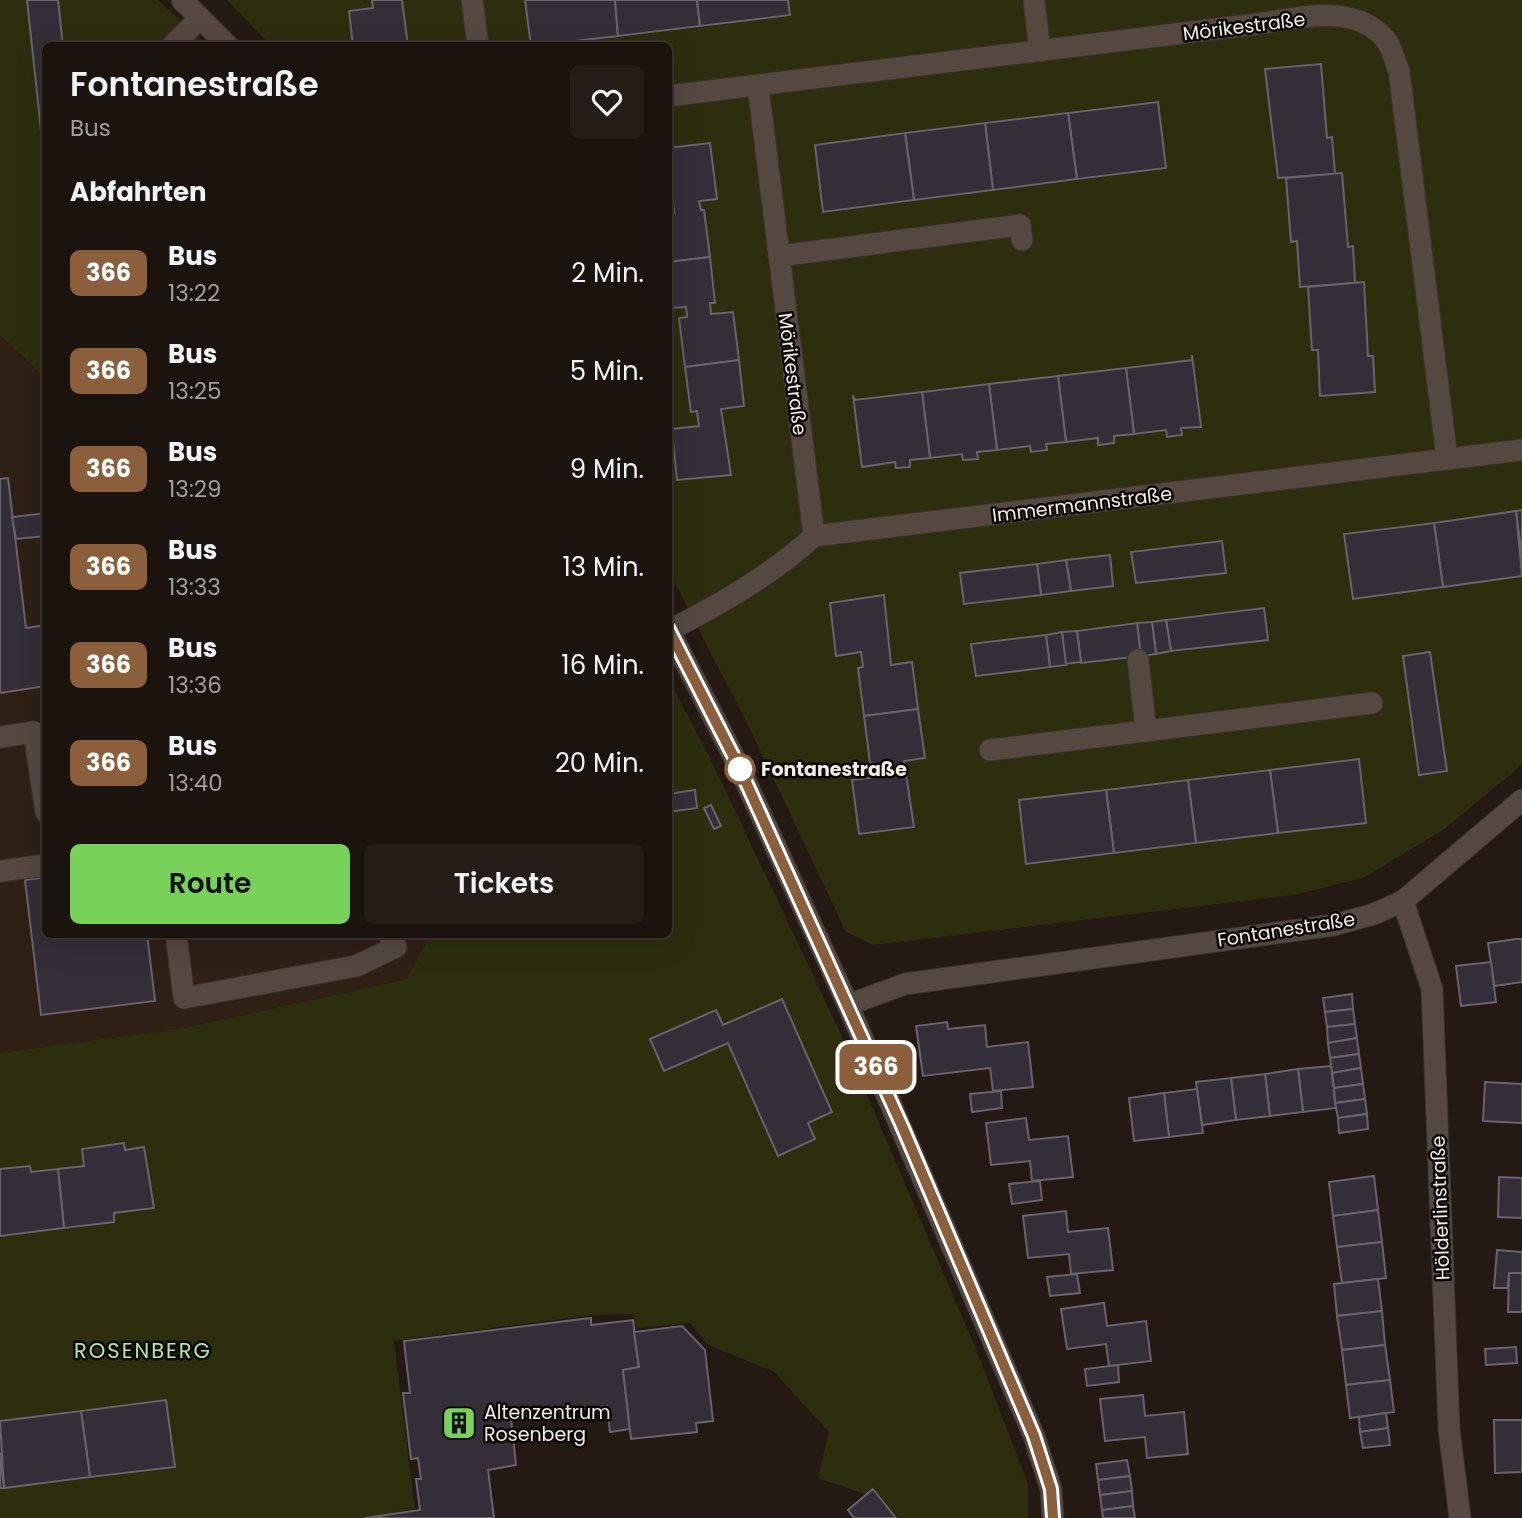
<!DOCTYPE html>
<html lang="de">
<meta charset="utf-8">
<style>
:root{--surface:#1b140e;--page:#241d17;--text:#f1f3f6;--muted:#a09e9e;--line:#39332e;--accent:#78d158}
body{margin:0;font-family:Poppins,sans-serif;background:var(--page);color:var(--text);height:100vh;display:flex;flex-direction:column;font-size:26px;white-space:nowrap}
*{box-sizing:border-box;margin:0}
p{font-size:23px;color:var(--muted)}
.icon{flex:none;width:38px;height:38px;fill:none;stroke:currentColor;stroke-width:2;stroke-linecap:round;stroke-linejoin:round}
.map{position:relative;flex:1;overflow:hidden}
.details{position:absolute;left:42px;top:42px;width:630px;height:896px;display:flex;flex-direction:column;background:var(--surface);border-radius:10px;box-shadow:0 7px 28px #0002,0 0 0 2px var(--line)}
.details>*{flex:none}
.badge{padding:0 14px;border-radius:10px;font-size:24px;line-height:46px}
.map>.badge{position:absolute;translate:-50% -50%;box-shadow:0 0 0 4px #fff}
h2{padding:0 28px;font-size:26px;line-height:63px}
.round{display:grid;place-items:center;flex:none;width:74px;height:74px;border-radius:10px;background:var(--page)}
.headline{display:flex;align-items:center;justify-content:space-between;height:119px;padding:0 28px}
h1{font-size:33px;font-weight:600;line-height:52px}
.primary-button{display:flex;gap:14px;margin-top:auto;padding:14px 28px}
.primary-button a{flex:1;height:80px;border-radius:10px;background:var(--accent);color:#111;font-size:28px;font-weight:600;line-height:80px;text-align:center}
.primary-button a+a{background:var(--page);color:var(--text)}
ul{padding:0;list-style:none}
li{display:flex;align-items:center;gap:21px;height:98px;padding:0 28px}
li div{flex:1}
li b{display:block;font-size:26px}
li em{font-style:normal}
li .badge{min-width:77px;font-weight:700;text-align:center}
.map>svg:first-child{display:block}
.built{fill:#2f2016}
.green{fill:#2c2e0e}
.building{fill:#342e39;stroke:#68636e;stroke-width:2}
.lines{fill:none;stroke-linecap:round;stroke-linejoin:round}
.minor-casing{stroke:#3b3330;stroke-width:23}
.minor{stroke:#544841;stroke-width:21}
.line-casing{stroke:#fff;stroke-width:16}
.line{stroke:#8b5e3c;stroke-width:10}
.stop-dot{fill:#fff;stroke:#8b5e3c;stroke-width:3.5}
.labels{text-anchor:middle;stroke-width:5;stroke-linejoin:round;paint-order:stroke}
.street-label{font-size:19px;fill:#f3ece7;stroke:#0a0604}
.stop-label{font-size:19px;font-weight:bold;fill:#f3ece7;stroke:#0a0604;text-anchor:start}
.poi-label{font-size:19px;fill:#f3ece7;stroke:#0a0604;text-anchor:start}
.neighbourhood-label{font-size:21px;letter-spacing:2px;fill:#b5e6a6;stroke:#0a0604}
</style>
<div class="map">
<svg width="1522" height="1518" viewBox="0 0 1522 1518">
<rect width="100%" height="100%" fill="#241a13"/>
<!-- built -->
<polygon class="built" points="0,335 45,378 46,934 426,935 428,939 407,979 184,1028 0,1053"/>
<!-- green -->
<g class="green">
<polygon points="0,0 158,0 207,45 46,46 45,378 0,335"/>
<polygon points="227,0 1522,0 1522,765 1443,830 1365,877 1294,895 873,945 846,932 749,727 669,572 668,46 270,45"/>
<polygon points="669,680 711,760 840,1032 976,1349 1028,1484 1028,1518 898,1518 874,1488 865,1494 818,1478 829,1432 773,1371 708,1345 690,1323 636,1328 633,1314 590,1315 394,1341 415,1509 362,1518 0,1518 0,1053 184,1028 407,979 428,939 426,935 668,934"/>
</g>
<!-- building -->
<g class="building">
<polygon points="27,0 58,0 63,46 46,46 46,129 41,130"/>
<polygon points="372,0 402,0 408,46 353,46 349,11 373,8"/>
<polygon points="525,0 615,0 618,36 531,46"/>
<polygon points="615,0 697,0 700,26 618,36"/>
<polygon points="697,0 788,0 790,15 700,26"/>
<polygon points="1321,64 1327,138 1332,137 1335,174 1278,178 1265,69"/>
<polygon points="1158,102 1166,168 1077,179 1068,113"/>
<polygon points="1068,113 1077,179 993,190 985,123"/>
<polygon points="985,123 993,190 914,200 905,133"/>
<polygon points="905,133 914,200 823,212 815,145"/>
<polygon points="710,143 717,199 699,201 701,210 704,210 710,257 668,262 668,214 674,213 673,201 668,202 668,148"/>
<polygon points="1342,173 1348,247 1353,246 1355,283 1300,287 1297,241 1291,242 1286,178"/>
<polygon points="710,257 715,303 710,303 711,314 733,312 739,360 685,367 679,318 687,317 686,307 668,308 668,262"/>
<polygon points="1364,282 1368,356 1373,356 1375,392 1320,396 1318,350 1312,350 1308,287"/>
<polygon points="1192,355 1201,427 1181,428 1182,435 1167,437 1166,430 1134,434 1126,368 1192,360"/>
<polygon points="739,360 744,406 721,409 731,475 677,480 672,429 699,426 697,411 691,412 685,367"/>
<polygon points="1126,368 1134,434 1114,436 1114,443 1098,445 1098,438 1066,442 1058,376"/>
<polygon points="1058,376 1066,442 1046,444 1047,450 1031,452 1030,446 997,450 989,384"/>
<polygon points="989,384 997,450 977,452 978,459 963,460 962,454 930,458 922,392"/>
<polygon points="922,392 930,458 910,460 910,467 896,468 895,462 862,467 853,395 855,400"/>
<polygon points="8,478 26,628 46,625 46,686 0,693 0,479"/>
<polygon points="1522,510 1522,558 1516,511"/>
<polygon points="1516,511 1522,576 1443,587 1434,523"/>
<polygon points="46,513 46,536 16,539 12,517"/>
<polygon points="1434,523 1443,587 1353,599 1344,534"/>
<polygon points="1222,541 1226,573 1136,583 1131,552"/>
<polygon points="1110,555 1113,586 1071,591 1066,560"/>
<polygon points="1066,560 1071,591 1041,595 1037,564"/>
<polygon points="1037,564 1041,595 964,604 960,573"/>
<polygon points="884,595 891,665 912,662 918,709 864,716 858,668 863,667 861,652 836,656 830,603"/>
<polygon points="1264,608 1268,640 1171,651 1166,620"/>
<polygon points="1166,620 1171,651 1156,654 1152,622"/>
<polygon points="1152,622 1156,654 1141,656 1137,623"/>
<polygon points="1137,623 1141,656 1081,663 1077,631"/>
<polygon points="1077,631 1081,662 1065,664 1062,632"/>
<polygon points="1062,632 1066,665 1050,667 1046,635"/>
<polygon points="1046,635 1050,667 976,676 971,644"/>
<polygon points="1430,652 1447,771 1419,775 1403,656"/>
<polygon points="918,709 925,758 904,761 914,827 859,834 852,780 877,777 875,763 870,763 864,716"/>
<polygon points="1359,759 1366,823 1278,833 1270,770"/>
<polygon points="1270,770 1278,833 1196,843 1188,780"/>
<polygon points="1188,780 1196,843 1114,853 1106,790"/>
<polygon points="695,790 697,808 668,812 668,794"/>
<polygon points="1106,790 1114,853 1026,864 1019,800"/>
<polygon points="711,805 721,826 714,829 704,808"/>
<polygon points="46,877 46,934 147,934 155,1001 41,1015 25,880"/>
<polygon points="1516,939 1522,939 1522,982 1494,986 1488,943"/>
<polygon points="1491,962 1496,1002 1461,1006 1456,966"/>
<polygon points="1352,994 1353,1009 1325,1012 1323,998"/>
<polygon points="782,999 832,1112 808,1123 815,1139 778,1156 728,1043 664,1071 650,1039 716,1010 723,1025"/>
<polygon points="1353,1009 1355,1024 1327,1027 1325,1012"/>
<polygon points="947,1022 948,1029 985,1025 987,1047 1028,1042 1033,1087 993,1091 990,1068 923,1076 916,1026"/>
<polygon points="1355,1024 1357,1038 1328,1043 1327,1027"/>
<polygon points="1357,1038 1359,1054 1330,1058 1328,1043"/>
<polygon points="1359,1054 1361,1068 1332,1073 1330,1058"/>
<polygon points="1331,1066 1336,1108 1303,1112 1298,1069"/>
<polygon points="1361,1068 1363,1084 1334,1088 1332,1073"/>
<polygon points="1298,1069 1303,1112 1270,1116 1265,1074"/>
<polygon points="1265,1074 1270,1116 1236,1120 1231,1078"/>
<polygon points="1231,1078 1236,1120 1202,1125 1196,1082"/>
<polygon points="1485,1082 1522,1084 1522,1123 1483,1121"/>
<polygon points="1363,1084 1365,1099 1335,1103 1334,1088"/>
<polygon points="1197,1089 1203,1133 1169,1137 1164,1093"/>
<polygon points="1001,1091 1002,1108 972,1112 970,1094"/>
<polygon points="1164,1093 1169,1137 1134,1141 1129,1098"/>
<polygon points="1365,1099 1367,1114 1338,1118 1335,1103"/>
<polygon points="1367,1114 1368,1129 1339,1133 1338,1118"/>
<polygon points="1026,1118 1029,1140 1068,1136 1073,1177 1032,1181 1030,1161 991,1165 986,1123"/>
<polygon points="124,1143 125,1150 144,1147 154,1208 114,1213 114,1222 64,1228 58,1169 84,1166 82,1149"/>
<polygon points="30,1166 31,1172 58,1169 64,1228 0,1236 0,1169"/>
<polygon points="1374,1176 1378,1210 1333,1216 1329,1182"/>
<polygon points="1499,1177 1522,1178 1522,1218 1498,1217"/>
<polygon points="1040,1181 1042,1200 1012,1204 1009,1184"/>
<polygon points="1378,1210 1382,1242 1337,1247 1333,1216"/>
<polygon points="1066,1211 1068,1232 1108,1228 1113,1270 1071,1274 1069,1254 1028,1258 1023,1216"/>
<polygon points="1382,1242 1386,1278 1342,1283 1337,1247"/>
<polygon points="1497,1250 1522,1252 1522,1273 1509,1273 1508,1288 1494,1288"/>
<polygon points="1509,1273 1522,1273 1522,1312 1508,1312"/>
<polygon points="1077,1274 1080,1293 1050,1296 1047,1277"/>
<polygon points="1378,1279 1382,1311 1337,1316 1334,1284"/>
<polygon points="1104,1303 1107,1326 1146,1321 1151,1361 1109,1366 1106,1344 1067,1349 1061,1309"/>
<polygon points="1382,1311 1385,1345 1342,1350 1337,1316"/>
<polygon points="591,1318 591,1325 633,1320 639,1367 623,1370 630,1429 610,1432 607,1406 511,1418 516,1465 488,1470 494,1518 365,1518 420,1510 416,1479 421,1479 418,1458 411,1459 403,1393 410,1393 404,1341"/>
<polygon points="682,1326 705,1350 713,1421 696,1423 697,1432 631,1439 623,1370 639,1367 634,1332"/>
<polygon points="1385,1345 1390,1380 1346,1385 1342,1350"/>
<polygon points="1516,1347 1517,1363 1486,1365 1485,1349"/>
<polygon points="1118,1365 1119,1382 1087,1386 1085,1369"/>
<polygon points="1390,1380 1394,1412 1350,1418 1346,1385"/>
<polygon points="1143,1395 1145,1416 1184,1412 1188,1454 1147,1458 1145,1437 1105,1441 1100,1399"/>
<polygon points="166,1400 175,1467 90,1477 81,1411"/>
<polygon points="81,1411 90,1477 4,1488 0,1421"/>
<polygon points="1386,1413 1388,1428 1360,1432 1359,1417"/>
<polygon points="1494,1420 1522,1420 1522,1472 1495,1473"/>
<polygon points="1388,1428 1390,1445 1363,1448 1360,1432"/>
<polygon points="0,1453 4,1488 0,1488"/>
<polygon points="1127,1460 1130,1476 1098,1480 1096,1464"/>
<polygon points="1130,1476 1132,1491 1100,1495 1098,1480"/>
<polygon points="873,1489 896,1518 854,1518 848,1510"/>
<polygon points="1132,1491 1133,1506 1102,1510 1100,1495"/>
<polygon points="1133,1506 1135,1518 1103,1518 1102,1510"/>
</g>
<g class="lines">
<!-- minor casing -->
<g class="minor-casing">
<g id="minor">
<polyline points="182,0 228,46"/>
<polyline points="472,0 478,46"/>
<polyline points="1034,0 1040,51"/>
<polyline points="172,46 200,18"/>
<polyline points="758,86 814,536"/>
<path d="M668,96L1249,25C1293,20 1353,0 1386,40C1392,48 1395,62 1399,71L1447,458"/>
<polyline points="779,256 1020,225 1022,240"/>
<polyline points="668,628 740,769 848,1005 1034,1436 1051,1489 1053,1518"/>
<path d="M670,630C720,604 772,575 814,536L1522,450"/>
<polyline points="1138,660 1146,731"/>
<polyline points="0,737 34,732 46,812"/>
<polyline points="990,750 1372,703"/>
<polyline points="0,871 46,865"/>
<polyline points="1403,901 1432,989 1449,1429 1460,1518"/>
<polyline points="176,934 184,998 356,966 396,947 389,934"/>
<polyline points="848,1005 905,984 1334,925 1374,914 1403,901 1522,800"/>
</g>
</g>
<!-- minor -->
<use href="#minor" class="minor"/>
</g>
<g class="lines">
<!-- line casing -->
<g class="line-casing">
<polyline id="line" points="668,628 740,769 902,1126 1034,1436 1051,1489 1053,1518"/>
</g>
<!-- line -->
<use href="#line" class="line"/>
</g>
<!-- icons -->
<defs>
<g id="building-square" transform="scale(1.75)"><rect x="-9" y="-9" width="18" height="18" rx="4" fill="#78d158" stroke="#0a0604"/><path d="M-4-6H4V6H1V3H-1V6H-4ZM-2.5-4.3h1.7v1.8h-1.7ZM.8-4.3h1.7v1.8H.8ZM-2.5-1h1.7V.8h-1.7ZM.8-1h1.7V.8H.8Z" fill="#111"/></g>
</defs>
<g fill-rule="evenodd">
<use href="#building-square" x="459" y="1423"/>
</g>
<!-- markers -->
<circle class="stop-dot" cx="740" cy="769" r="14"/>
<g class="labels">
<!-- street labels -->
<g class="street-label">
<text transform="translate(1244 26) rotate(-7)" y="7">Mörikestraße</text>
<text transform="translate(793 374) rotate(83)" y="7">Mörikestraße</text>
<text transform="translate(1082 504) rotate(-7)" y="7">Immermannstraße</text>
<text transform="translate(1286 929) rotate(-9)" y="7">Fontanestraße</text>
<text transform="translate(1440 1208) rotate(-92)" y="7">Hölderlinstraße</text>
</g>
<!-- stop labels -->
<g class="stop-label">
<text x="761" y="776">Fontanestraße</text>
</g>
<!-- poi labels -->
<g class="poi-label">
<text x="484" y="1419">Altenzentrum<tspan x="484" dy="22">Rosenberg</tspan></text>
</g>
<!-- neighbourhood labels -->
<g class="neighbourhood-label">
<text x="143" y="1358">ROSENBERG</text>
</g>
</g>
</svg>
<b class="badge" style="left:876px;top:1067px;background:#8b5e3c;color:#fff">366</b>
<section class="details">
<div class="headline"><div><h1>Fontanestraße</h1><p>Bus</p></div><a class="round"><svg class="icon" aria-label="heart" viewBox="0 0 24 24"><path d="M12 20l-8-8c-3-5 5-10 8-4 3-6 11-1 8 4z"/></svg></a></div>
<h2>Abfahrten</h2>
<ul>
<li><span class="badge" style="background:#8b5e3c;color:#fff">366</span><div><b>Bus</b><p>13:22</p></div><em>2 Min.</em></li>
<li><span class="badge" style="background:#8b5e3c;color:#fff">366</span><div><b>Bus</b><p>13:25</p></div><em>5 Min.</em></li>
<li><span class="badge" style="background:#8b5e3c;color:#fff">366</span><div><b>Bus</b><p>13:29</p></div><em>9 Min.</em></li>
<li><span class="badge" style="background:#8b5e3c;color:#fff">366</span><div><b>Bus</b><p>13:33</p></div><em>13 Min.</em></li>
<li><span class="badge" style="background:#8b5e3c;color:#fff">366</span><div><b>Bus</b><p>13:36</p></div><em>16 Min.</em></li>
<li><span class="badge" style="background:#8b5e3c;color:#fff">366</span><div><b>Bus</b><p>13:40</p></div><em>20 Min.</em></li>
</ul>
<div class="primary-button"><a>Route</a><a>Tickets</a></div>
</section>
</div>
